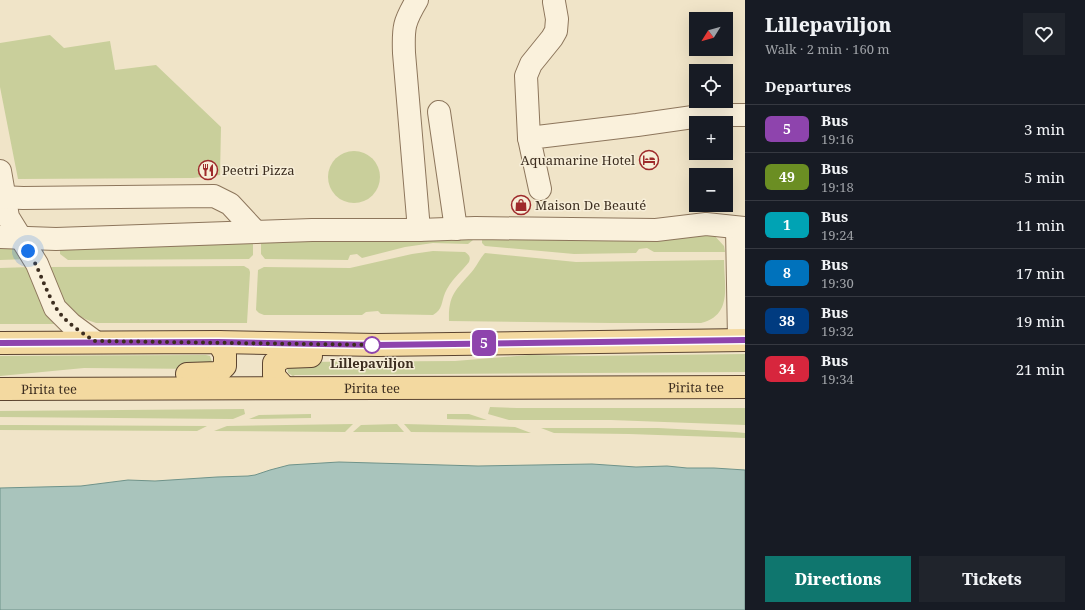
<!DOCTYPE html>
<meta charset="utf-8">
<style>
:root{--surface:#171b24;--page:#20242c;--text:#f1f3f6;--muted:#9ea1a6;--line:#363941;--accent:#0f766e}
body{margin:0;font-family:"Noto Serif",serif;background:var(--page);color:var(--text);height:100vh;display:flex;flex-direction:column;font-size:15px;white-space:nowrap}
*{box-sizing:border-box;margin:0}
p{font-size:13px;color:var(--muted)}
.icon{flex:none;width:22px;height:22px;fill:none;stroke:currentColor;stroke-width:2;stroke-linecap:round;stroke-linejoin:round}
.map{position:relative;flex:1;overflow:hidden}
.details{display:flex;flex-direction:column;background:var(--surface);width:340px}
.details>*{flex:none}
.badge{padding:0 8px;border-radius:6px;font-size:14px;line-height:26px}
.needle{width:26px;rotate:233deg}
.fabs{position:absolute;left:689px;top:12px;display:grid;gap:8px}
.fabs a{display:grid;place-items:center;width:44px;height:44px;border-radius:0px;background:var(--surface);box-shadow:0 4px 16px #0002;font-size:20px}
.you{position:absolute;width:20px;height:20px;margin:-10px;border:3px solid #fff;border-radius:50%;background:#1a73e8;box-shadow:0 0 0 6px #1a73e833}
.map>.badge{position:absolute;translate:-50% -50%;box-shadow:0 0 0 2px #fff}
h2{padding:0 20px;font-size:15px;line-height:36px}
.round{display:grid;place-items:center;flex:none;width:42px;height:42px;border-radius:0px;background:var(--page)}
.overview{display:flex;align-items:center;justify-content:space-between;height:68px;padding:0 20px}
h1{font-size:19px;font-weight:800;line-height:30px}
.primary-button{display:flex;gap:8px;margin-top:auto;padding:8px 20px}
.primary-button a{flex:1;height:46px;border-radius:0px;background:var(--accent);color:#fff;font-size:16px;font-weight:800;line-height:46px;text-align:center}
.primary-button a+a{background:var(--page);color:var(--text)}
ul{padding:0;list-style:none}
li{display:flex;align-items:center;gap:12px;height:48px;padding:0 20px;border-top:1px solid var(--line)}
li div{flex:1}
li b{display:block;font-size:15px}
li em{font-style:normal}
li .badge{min-width:44px;font-weight:700;text-align:center}
main{display:flex;flex:1;min-height:0}
.map>svg:first-child{display:block}
.green{fill:#c9cf9b}
.water{fill:#a9c4bc;stroke:#6f938a}
.lines{fill:none;stroke-linecap:round;stroke-linejoin:round}
.minor-casing{stroke:#8d765c;stroke-width:24}
.major-casing{stroke:#5b4430;stroke-width:24}
.minor{stroke:#faf1dc;stroke-width:22}
.major{stroke:#f3d9a0;stroke-width:22}
.line-casing{stroke:#fff;stroke-width:9}
.line{stroke:#8e44ad;stroke-width:6}
.walk{stroke:#3d2e20;stroke-width:4;stroke-dasharray:0 7.2}
.stop-dot{fill:#fff;stroke:#8e44ad;stroke-width:2}
.labels{text-anchor:middle;stroke-width:3;stroke-linejoin:round;paint-order:stroke}
.poi-label{font-size:13px;fill:#3d2e20;stroke:#f7eed8;text-anchor:start}
.stop-label{font-size:13px;font-weight:bold;fill:#3d2e20;stroke:#f7eed8}
.street-label{font-size:13px;fill:#3d2e20;stroke:#f7eed8}
</style>
<main>
<div class="map">
<svg width="745" height="610" viewBox="0 0 745 610">
<rect width="100%" height="100%" fill="#f0e4c8"/>
<!-- green -->
<g class="green">
<polygon points="50,35 64,48 110,41 115,70 156,65 221,127 220,175 193,178 18,179 0,87 0,43"/>
<circle cx="354" cy="177" r="26"/>
<polygon points="713,234 724,246 725,252 654,252 647,248 639,249 636,253 574,254 485,246 482,243 482,238"/>
<polygon points="261,235 473,236 473,240 468,244 433,243 405,247 362,258 357,254 350,255 348,260 265,259 261,254"/>
<polygon points="253,237 253,255 249,259 68,260 60,254 60,243"/>
<polygon points="0,244 14,246 29,259 0,260"/>
<path d="M433,251L465,252C469,255 471,257 469,262C461,272 450,281 445,293C441,303 443,309 433,315L381,314L378,311L366,312L362,315H264L259,313L256,310L258,270L264,267L350,268L412,254Z"/>
<path d="M485,253L576,262L724,260C724,285 733,315 701,323H611L449,321C448,292 458,289 474,269C478,264 480,258 485,253Z"/>
<path d="M244,266L249,269L250,272L247,323H96C64,313 61,296 49,267Z"/>
<polygon points="31,267 55,324 0,324 0,268"/>
<polygon points="745,354 745,372 295,375 293,376 288,373 287,367 292,362 455,361 529,355 583,356"/>
<polygon points="206,355 210,356 212,362 212,365 206,369 84,368 0,376 0,356"/>
<polygon points="490,407 517,408 745,408 745,425 611,420 509,420 488,414"/>
<polygon points="244,409 245,414 233,419 0,417 0,411"/>
<polygon points="311,414 311,418 249,419 259,415"/>
<polygon points="447,414 469,414 487,420 447,419"/>
<polygon points="353,424 345,432 214,431 227,426"/>
<polygon points="397,424 404,432 353,432 361,425"/>
<polygon points="404,424 515,427 531,433 411,432"/>
<polygon points="0,425 19,425 207,426 197,431 0,430"/>
<polygon points="541,428 658,428 735,432 745,433 745,438 629,434 554,433"/>
</g>
<!-- water -->
<polygon class="water" points="339,462 478,466 592,464 636,467 667,466 687,468 714,468 745,470 745,610 0,610 0,488 81,486 128,480 155,481 217,477 248,476 255,475 270,470 289,465"/>
<g class="lines">
<!-- minor casing -->
<g class="minor-casing">
<g id="minor">
<path d="M417,0C404,22 403,27 404,53L419,230"/>
<polyline points="439,112 456,229"/>
<polyline points="529,138 526,76 531,64 552,38 556,31 557,19 554,2"/>
<polyline points="0,171 8,217 37,264 55,308 71,324 94,341"/>
<polyline points="540,189 529,138 637,125 707,115 745,115"/>
<polyline points="0,197 23,198 214,196 230,204 256,232"/>
<polyline points="737,228 739,339"/>
<polyline points="0,237 56,239 312,230 419,230 475,228 656,230 706,224 745,228"/>
</g>
</g>
<!-- major casing -->
<g class="major-casing">
<g id="major">
<polyline points="0,343 218,342 377,345 745,340"/>
<polyline points="187,374 218,373 225,366 225,354 218,342"/>
<polyline points="285,388 274,376 274,363 284,357 311,356"/>
<path id="s1" d="M0,389L745,387"/>
</g>
</g>
<!-- minor -->
<use href="#minor" class="minor"/>
<!-- major -->
<use href="#major" class="major"/>
</g>
<g class="lines">
<!-- line casing -->
<g class="line-casing">
<polyline id="line" points="0,343 218,342 377,345 745,340"/>
</g>
<!-- line -->
<use href="#line" class="line"/>
<!-- walk -->
<path class="walk" d="M28,251C40,269 44,288 55,306C63,321 80,331 94,341L377,345H372"/>
</g>
<!-- icons -->
<defs>
<g id="hotel-ring" transform="scale(1)"><circle r="9.5" fill="#f7eed8" stroke="#9e2a2b" stroke-width="1.5"/><path d="M-6-4.5h1.5V1H6V5H4.5V3h-9V5H-6ZM-4 0a1.8 1.8 0 1 1 3.6 0ZM.5 0V-2.5h3Q6-2.5 6 0Z" fill="#9e2a2b"/></g>
<g id="restaurant-ring" transform="scale(1)"><circle r="9.5" fill="#f7eed8" stroke="#9e2a2b" stroke-width="1.5"/><path d="M-5-6h1v4h1v-4h1v4h1v-4h1v5L-1.5 .5V6h-2V.5L-5-1ZM5-6V6H3V1.5H1.5Q1.5-4 5-6Z" fill="#9e2a2b"/></g>
<g id="shop-ring" transform="scale(1)"><circle r="9.5" fill="#f7eed8" stroke="#9e2a2b" stroke-width="1.5"/><path d="M-5-2.5h2.3a2.7 3.5 0 0 1 5.4 0H5L5.5 6h-11ZM-1.5-2.5h3a1.5 2.3 0 0 0-3 0Z" fill="#9e2a2b"/></g>
</defs>
<g fill-rule="evenodd">
<use href="#hotel-ring" x="649" y="160"/>
<use href="#restaurant-ring" x="208" y="170"/>
<use href="#shop-ring" x="521" y="205"/>
</g>
<!-- markers -->
<circle class="stop-dot" cx="372" cy="345" r="8"/>
<g class="labels">
<!-- poi labels -->
<g class="poi-label">
<text x="635" y="165" text-anchor="end">Aquamarine Hotel</text>
<text x="222" y="175">Peetri Pizza</text>
<text x="535" y="210">Maison De Beauté</text>
</g>
<!-- stop labels -->
<g class="stop-label">
<text x="372" y="368">Lillepaviljon</text>
</g>
<!-- street labels -->
<g class="street-label">
<text dy="5" stroke="none"><textPath href="#s1" startOffset="372">Pirita tee</textPath></text>
<text dy="5" stroke="none"><textPath href="#s1" startOffset="696">Pirita tee</textPath></text>
<text dy="5" stroke="none"><textPath href="#s1" startOffset="49">Pirita tee</textPath></text>
</g>
</g>
</svg>
<div class="fabs">
<a><svg class="needle" viewBox="-14 -14 28 28"><path d="M0-13l5 13h-10z" fill="#e53935"/><path d="M0 13l5-13h-10z" fill="#9ea1a6"/></svg></a>
<a><svg class="icon" aria-label="locate" viewBox="0 0 24 24"><circle cx="12" cy="12" r="6"/><path d="M12 2v4M12 18v4M2 12h4M18 12h4"/></svg></a>
<a>+</a>
<a>−</a>
</div>
<div class="you" style="left:28px;top:251px"></div>
<b class="badge" style="left:484px;top:343px;background:#8e44ad;color:#fff">5</b>
</div>
<section class="details">
<div class="overview"><div><h1>Lillepaviljon</h1><p>Walk · 2 min · 160 m</p></div><a class="round"><svg class="icon" aria-label="heart" viewBox="0 0 24 24"><path d="M12 20l-8-8c-3-5 5-10 8-4 3-6 11-1 8 4z"/></svg></a></div>
<h2>Departures</h2>
<ul>
<li><span class="badge" style="background:#8e44ad;color:#fff">5</span><div><b>Bus</b><p>19:16</p></div><em>3 min</em></li>
<li><span class="badge" style="background:#6b8e23;color:#fff">49</span><div><b>Bus</b><p>19:18</p></div><em>5 min</em></li>
<li><span class="badge" style="background:#00a3b4;color:#fff">1</span><div><b>Bus</b><p>19:24</p></div><em>11 min</em></li>
<li><span class="badge" style="background:#0072bc;color:#fff">8</span><div><b>Bus</b><p>19:30</p></div><em>17 min</em></li>
<li><span class="badge" style="background:#003b80;color:#fff">38</span><div><b>Bus</b><p>19:32</p></div><em>19 min</em></li>
<li><span class="badge" style="background:#d7263d;color:#fff">34</span><div><b>Bus</b><p>19:34</p></div><em>21 min</em></li>
</ul>
<div class="primary-button"><a>Directions</a><a>Tickets</a></div>
</section>
</main>
